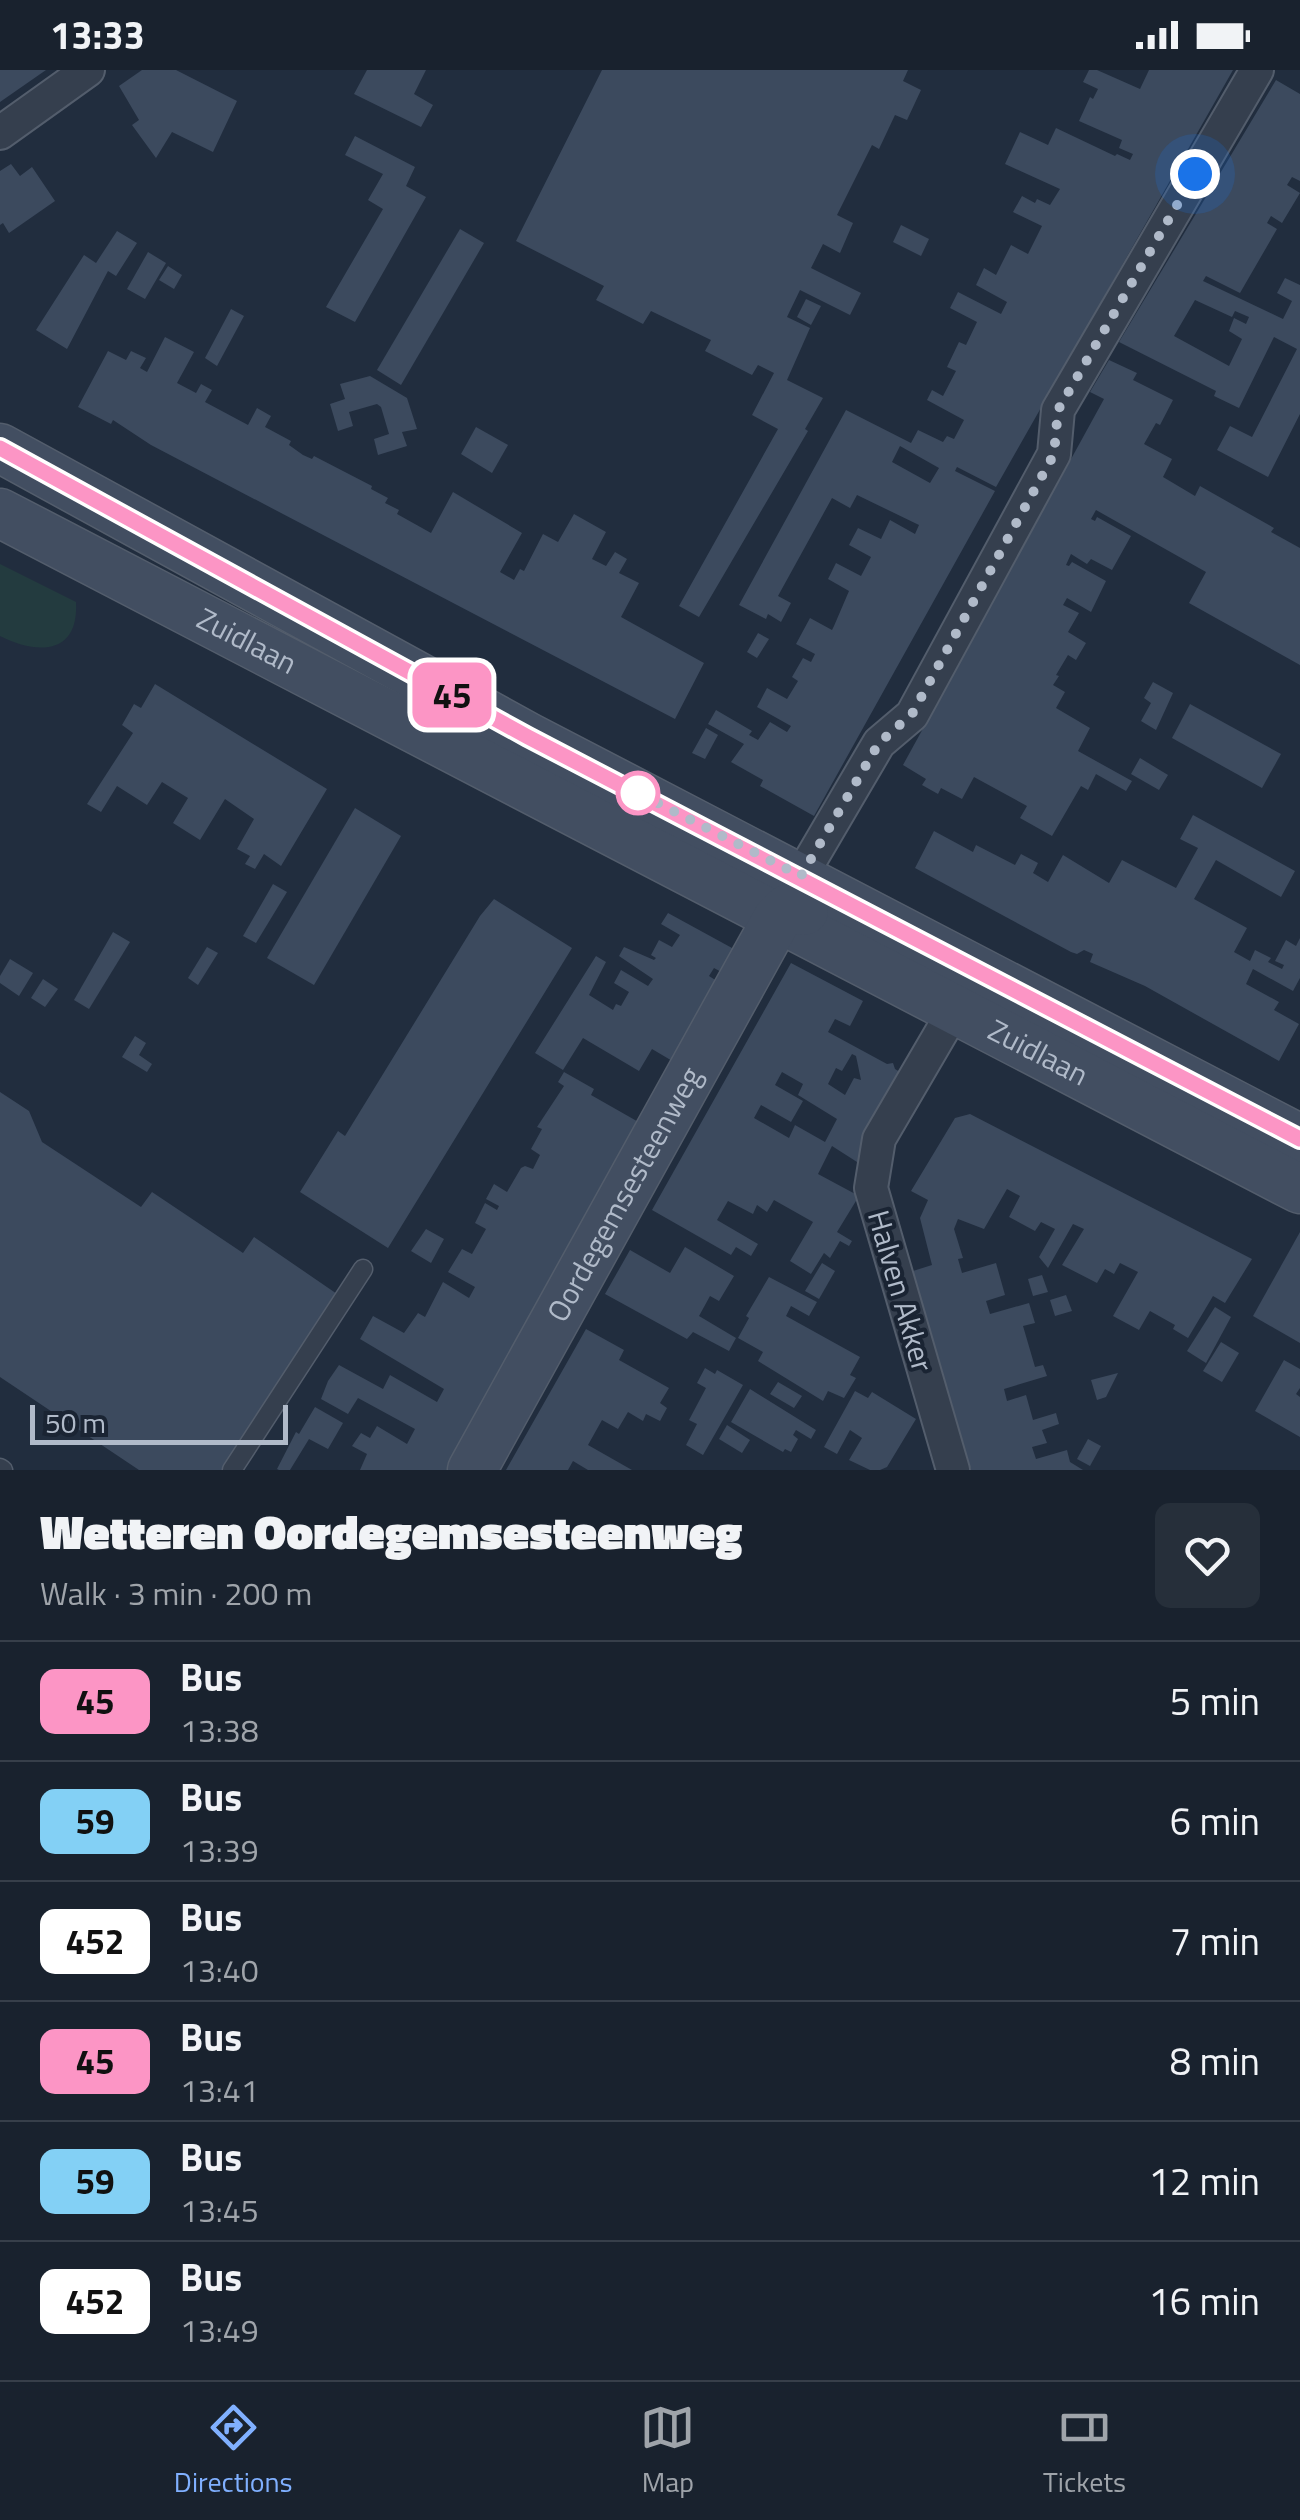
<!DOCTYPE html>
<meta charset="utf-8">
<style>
:root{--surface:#19222e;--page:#262f3a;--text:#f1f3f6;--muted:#9fa4aa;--line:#373f4a;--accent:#80b0ff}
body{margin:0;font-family:"Titillium Web",sans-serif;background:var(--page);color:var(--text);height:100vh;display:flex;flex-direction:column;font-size:38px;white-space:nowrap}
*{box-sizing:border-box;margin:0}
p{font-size:32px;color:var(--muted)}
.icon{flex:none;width:55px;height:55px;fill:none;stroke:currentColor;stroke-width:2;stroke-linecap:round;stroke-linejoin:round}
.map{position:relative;height:1400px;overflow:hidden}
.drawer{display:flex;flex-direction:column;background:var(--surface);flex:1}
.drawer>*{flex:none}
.badge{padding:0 20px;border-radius:15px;font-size:35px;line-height:65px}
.scale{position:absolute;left:30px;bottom:25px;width:258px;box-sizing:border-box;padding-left:10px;border:5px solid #b0bac9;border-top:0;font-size:28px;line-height:35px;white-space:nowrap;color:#b0bac9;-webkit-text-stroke:8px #1a2433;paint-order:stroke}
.you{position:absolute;width:50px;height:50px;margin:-25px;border:8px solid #fff;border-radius:50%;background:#1a73e8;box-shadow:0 0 0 15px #1a73e833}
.map>.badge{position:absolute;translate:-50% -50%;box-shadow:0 0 0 5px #fff}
.round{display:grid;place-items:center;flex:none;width:105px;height:105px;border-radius:15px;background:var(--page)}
.overview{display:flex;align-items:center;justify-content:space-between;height:170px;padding:0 40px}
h1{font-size:48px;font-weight:800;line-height:75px}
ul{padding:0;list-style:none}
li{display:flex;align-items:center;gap:30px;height:120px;padding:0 40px;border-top:2px solid var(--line)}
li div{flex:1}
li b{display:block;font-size:38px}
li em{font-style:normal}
li .badge{min-width:110px;font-weight:700;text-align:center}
.status{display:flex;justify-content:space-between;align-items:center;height:70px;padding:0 50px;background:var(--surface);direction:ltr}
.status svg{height:28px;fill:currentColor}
.tab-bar{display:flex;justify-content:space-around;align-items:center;height:140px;border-top:2px solid var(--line);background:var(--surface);font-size:28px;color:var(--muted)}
.tab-bar a{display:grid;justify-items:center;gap:5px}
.tab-bar .selected{color:var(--accent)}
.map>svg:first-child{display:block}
.green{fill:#233b3f}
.building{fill:#3c4a5e;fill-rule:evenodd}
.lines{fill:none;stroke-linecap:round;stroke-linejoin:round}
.lane-casing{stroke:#535d6c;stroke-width:21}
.street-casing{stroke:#535d6c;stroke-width:36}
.secondary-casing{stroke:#535d6c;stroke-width:51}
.lane{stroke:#353f4e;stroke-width:18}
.street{stroke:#353f4e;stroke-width:32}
.secondary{stroke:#424e61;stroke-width:48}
.line-casing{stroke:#fff;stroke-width:22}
.line{stroke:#fc95c5;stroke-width:15}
.walk{stroke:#b0bac9;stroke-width:10;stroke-dasharray:0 18}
.stop-dot{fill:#fff;stroke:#fc95c5;stroke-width:5}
.labels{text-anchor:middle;stroke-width:8;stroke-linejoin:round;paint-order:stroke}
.street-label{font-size:30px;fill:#b0bac9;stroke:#1a2433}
</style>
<div class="status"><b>13:33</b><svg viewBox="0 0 49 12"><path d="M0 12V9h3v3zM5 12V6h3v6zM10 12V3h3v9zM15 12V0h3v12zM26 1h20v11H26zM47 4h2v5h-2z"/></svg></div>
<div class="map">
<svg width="1300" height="1400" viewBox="0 0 1300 1400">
<rect width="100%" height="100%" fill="#212d3e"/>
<!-- green -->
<path class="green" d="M0,494L76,532C79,585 37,585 0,566Z"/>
<!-- building -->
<g class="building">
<polygon points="0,0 46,0 0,32"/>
<polygon points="142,0 176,0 237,31 213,82 172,62 156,88 132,55 139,50 119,16"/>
<polygon points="367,0 426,0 414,24 433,35 421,57 354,24"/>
<polygon points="602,0 908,0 903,11 921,20 907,50 895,45 879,79 872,75 837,145 853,153 840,183 823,174 811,198 861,223 850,245 800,220 787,247 810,258 787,310 823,328 805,359 808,361 699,547 679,536 778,359 752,345 774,303 758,295 752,305 705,281 711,270 651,241 643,254 596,230 604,216 516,171"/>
<path d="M1089,0H1097L1140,19L1149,0H1233L996,417L957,397L955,401L995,421L814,746L760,716L763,710L731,692L744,674L708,654L716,640L752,661L749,665L758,670L770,652L787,662L791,656L757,637L767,618L787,629L798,611L792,607L803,588L811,592L815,584L796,574L810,548L832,560L834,556L849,521L828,509L836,493L861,506L871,487L849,475L858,458L881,469L890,450L915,464L919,455L857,425L850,438L832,428L778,526L791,533L781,552L768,544L766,549L739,535L846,340L911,373L918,360L943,372L947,366L954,369L964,350L927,330L932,320L943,326L956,301L947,297L959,272L966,275L977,252L950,238L958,222L1001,244L1007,232L976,215L984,198L996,205L1011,175L1028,184L1042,156L1013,142L1022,126L1035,133L1037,129L1050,135L1060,119L1005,94L1020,62L1048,75L1056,58L1115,86L1117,84L1130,90L1133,84L1119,78L1122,70L1079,51L1090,27L1093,29L1098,19L1083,12ZM900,376L939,398L930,413L892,392Z"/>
<path d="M1276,10L1300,24V111L1292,107L1287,115L1300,123L1282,153L1271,146L1267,153L1277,159L1240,223L1206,206L1203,211L1283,249L1292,231L1277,223L1285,208L1300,215V344L1268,407L1217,380L1230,356L1252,367L1297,279L1274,267L1239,338L1214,326L1216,321L1119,272ZM1195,230L1232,247L1235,241L1249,247L1246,254L1234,248L1229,261L1242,269L1229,296L1174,266Z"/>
<polygon points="355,66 415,97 406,116 426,127 355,252 326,237 383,139 368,130 383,104 345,85"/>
<polygon points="11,94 20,106 32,97 55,131 9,163 3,153 0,155 0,101"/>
<polygon points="901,155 929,169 921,186 893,172"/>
<polygon points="460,159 484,173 401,315 377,300"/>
<polygon points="117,161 137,173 116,206 108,201 67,279 36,260 84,185 96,193"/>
<polygon points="148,182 166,193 145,229 127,219"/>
<polygon points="168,196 182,205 174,219 159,210"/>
<polygon points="806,229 821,236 811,255 797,247"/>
<polygon points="231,239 244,246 217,296 205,288"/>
<polygon points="165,267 194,282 177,313 196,323 201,314 212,320 205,332 248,355 257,338 271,346 265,357 291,371 289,375 303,385 312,389 314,386 372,416 371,419 388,428 385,433 399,440 397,444 431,463 453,422 522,463 500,502 514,510 520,499 524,501 543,464 558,472 574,444 606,462 592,489 606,496 615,482 627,489 619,503 639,513 621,547 704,593 675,649 151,375 113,350 111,354 78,337 108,281 126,290 131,281 146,288 140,298 147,302"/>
<polygon points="1109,290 1137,303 1133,310 1173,330 1160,355 1156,353 1144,374 1172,389 1163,407 1195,426 1200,416 1274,458 1271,462 1300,478 1300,595 1189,533 1206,502 1096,440 1091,449 1095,451 1097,447 1131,466 1112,500 1091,489 1087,494 1071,484 1066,495 1069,496 1072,492 1106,511 1091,542 1067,528 1063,535 1079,543 1068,562 1086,573 1076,590 1068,585 1056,605 1059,606 1053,615 1065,622 1056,638 1090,658 1078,681 1132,711 1126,721 1096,704 1088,720 1081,716 1052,766 1020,748 1027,736 974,707 962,729 941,718 938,724 922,715 926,709 903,695 1104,329 1090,322"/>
<polygon points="370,306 407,328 417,359 402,362 407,376 378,385 374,369 389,364 381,337 377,334 349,342 353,356 338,361 330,334 345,329 340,314"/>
<polygon points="476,357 508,375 492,403 461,384"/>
<polygon points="758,563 769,569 757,588 747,582"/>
<polygon points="1153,612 1173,623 1156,660 1141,651 1151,633 1144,628"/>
<polygon points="155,614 327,719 281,796 264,784 255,799 245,794 250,786 237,779 254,749 225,729 200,770 173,753 188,728 162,712 147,735 117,716 101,742 87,734 133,663 122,655 134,634 141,638"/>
<polygon points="1190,634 1281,684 1262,718 1172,668"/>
<polygon points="706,658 718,665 705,689 692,683"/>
<polygon points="1140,688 1168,705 1159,720 1131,704"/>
<polygon points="355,738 401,766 314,915 267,888"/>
<polygon points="1193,745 1295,801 1281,827 1216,790 1194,829 1247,858 1234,882 1250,891 1255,880 1271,888 1268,892 1282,899 1284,895 1275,891 1286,870 1296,876 1300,868 1300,908 1293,921 1253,899 1246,914 1279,932 1274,940 1299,954 1279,991 1145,916 1090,892 1093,884 1084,880 1077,884 1071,882 915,798 934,761 973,782 976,775 1015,795 1021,784 1038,793 1033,803 1048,812 1063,785 1109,813 1122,790 1176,818 1198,778 1180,769"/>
<polygon points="273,814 287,822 256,873 243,866"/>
<polygon points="494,829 572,878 388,1178 300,1122 338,1061 345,1066 480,846"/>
<polygon points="668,843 732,878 734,888 725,904 714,898 709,906 720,913 674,992 652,979 639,1001 583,968 563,1000 535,983 596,886 606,892 589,925 613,940 616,934 621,936 629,922 614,913 621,900 648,916 653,909 619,886 624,877 654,890 656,888 651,885 659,870 672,877 680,865 661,854"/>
<polygon points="113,862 130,872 89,939 74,930"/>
<polygon points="207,877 218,883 198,915 188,908"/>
<polygon points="10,889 33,903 19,926 0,913 0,906"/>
<path d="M791,893L863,931L850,956L835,949L828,962L887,994L893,993L895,999L908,1007L857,1092L832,1076L818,1104L859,1126L837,1162L852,1171L849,1176L840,1171L830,1188L824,1183L811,1204L790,1191L813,1152L774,1130L767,1142L757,1135L753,1144L728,1131L717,1150L758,1174L751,1186L736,1177L731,1185L652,1140ZM852,984L856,986L861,1010L854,1008L845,1025L828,1014L836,998L842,1001ZM782,1002L803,1014L798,1025L837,1049L825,1072L795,1055L789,1068L754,1048L761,1035L791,1052L803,1031L775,1015Z"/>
<polygon points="43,909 58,919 45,937 31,928"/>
<polygon points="135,966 146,973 139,985 152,994 147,1002 122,987"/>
<polygon points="564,1002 594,1019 591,1025 642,1054 447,1400 360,1400 367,1384 352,1376 361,1363 370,1368 377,1356 407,1374 415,1359 358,1328 348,1344 321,1329 328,1311 339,1295 383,1319 390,1305 437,1332 444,1319 360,1269 373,1246 404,1263 418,1243 425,1247 443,1212 469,1228 475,1217 448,1202 462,1179 472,1184 486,1159 475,1153 485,1133 497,1140 499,1136 486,1129 494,1114 507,1122 521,1098 525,1096 533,1099 540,1085 531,1079 542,1059 537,1057 564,1016 558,1012"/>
<polygon points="0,1022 29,1041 42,1072 141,1137 152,1122 243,1183 254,1167 340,1226 223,1400 139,1400 0,1307"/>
<polygon points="970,1044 1252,1189 1225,1233 1213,1226 1188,1268 1173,1259 1175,1255 1150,1241 1139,1260 1113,1246 1138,1202 1120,1193 1114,1204 1105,1199 1097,1213 1062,1195 1084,1159 1073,1154 1048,1198 1039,1187 1055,1159 1041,1152 1035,1161 1009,1147 1020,1126 1007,1119 984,1159 958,1149 954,1159 963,1188 958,1189 962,1203 996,1193 1005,1225 986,1231 990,1244 1029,1233 1035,1253 1023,1256 1035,1297 1043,1295 1047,1306 1004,1319 1007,1331 1026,1325 1033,1350 1056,1343 1059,1354 1042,1360 1047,1373 1032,1377 1036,1389 1067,1380 1070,1392 1083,1400 971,1400 913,1201 932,1195 920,1148 928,1130 911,1121 955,1048"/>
<polygon points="426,1159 444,1169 431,1193 411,1181"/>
<polygon points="1300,1162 1300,1273 1253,1246"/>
<polygon points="685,1177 734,1206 719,1231 710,1226 699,1246 736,1268 729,1281 693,1262 687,1269 605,1224 630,1180 670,1203"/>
<polygon points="822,1193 835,1201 819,1229 805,1221"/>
<polygon points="1042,1205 1048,1222 1033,1226 1028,1209"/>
<polygon points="769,1207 817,1232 809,1246 791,1236 786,1246 860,1287 850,1305 856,1308 844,1328 828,1321 823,1331 758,1291 763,1282 738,1268 749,1248 746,1246"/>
<polygon points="1066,1225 1072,1241 1055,1246 1050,1230"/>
<polygon points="1215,1237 1231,1247 1206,1293 1187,1281"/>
<polygon points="586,1259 624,1280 619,1290 669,1318 660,1333 667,1338 660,1351 646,1344 643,1351 628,1342 618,1359 602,1350 588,1375 632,1400 588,1400 573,1391 568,1400 506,1400"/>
<polygon points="1221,1272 1239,1283 1222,1312 1203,1301"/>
<polygon points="1284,1290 1300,1299 1300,1318 1296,1324 1300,1327 1300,1367 1255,1341"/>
<polygon points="705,1298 715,1304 717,1300 743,1315 703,1385 686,1375 697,1354 689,1350 706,1318 697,1313"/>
<polygon points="1118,1303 1106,1327 1097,1330 1091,1310"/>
<polygon points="778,1312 802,1326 794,1338 770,1324"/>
<polygon points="750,1319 816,1360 811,1369 796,1360 793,1365 798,1369 791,1382 785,1379 783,1382 731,1352"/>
<polygon points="855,1321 868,1328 872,1322 916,1349 887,1397 880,1400 870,1400 849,1390 862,1368 850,1360 837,1384 824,1377"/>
<polygon points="315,1337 343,1353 328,1379 309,1369 290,1400 279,1400 277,1399 296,1362 299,1364"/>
<polygon points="727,1355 750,1370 742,1383 719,1369"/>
<polygon points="1088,1369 1101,1376 1090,1396 1077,1389"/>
</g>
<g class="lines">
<!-- lane casing -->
<g class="lane-casing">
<g id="lane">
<polyline points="0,1398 3,1400"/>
<polyline points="232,1400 363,1199"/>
</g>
</g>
<!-- street casing -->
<g class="street-casing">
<g id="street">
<polyline points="0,63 88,0"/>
<polyline points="801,806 879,673 912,645 1054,384 1058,340 1257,0"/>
<polyline points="953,1400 871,1118 879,1069 955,939"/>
</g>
</g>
<!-- secondary casing -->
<g class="secondary-casing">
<g id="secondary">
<polyline points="0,378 528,667 1300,1069"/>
<path id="s1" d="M0,443L1300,1119"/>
<path id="s2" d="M472,1400L777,849L787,839L804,841"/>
</g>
</g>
<!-- lane -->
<use href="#lane" class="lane"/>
<!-- street -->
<use href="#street" class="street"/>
<!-- secondary -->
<use href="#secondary" class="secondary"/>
</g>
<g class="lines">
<!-- line casing -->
<g class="line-casing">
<polyline id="line" points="0,378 528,667 1300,1069"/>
</g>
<!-- line -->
<use href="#line" class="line"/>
<!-- walk -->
<polyline class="walk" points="638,723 632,720 801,806 879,673 912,644 1054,384 1058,340 1195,104"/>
</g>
<!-- markers -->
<circle class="stop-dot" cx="638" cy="723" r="20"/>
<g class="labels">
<!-- street labels -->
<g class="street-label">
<text dy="10" stroke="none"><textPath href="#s1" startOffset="278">Zuidlaan</textPath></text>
<text dy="10" stroke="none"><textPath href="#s1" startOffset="1170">Zuidlaan</textPath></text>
<text dy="10" stroke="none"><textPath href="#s2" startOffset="315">Oordegemsesteenweg</textPath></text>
<text transform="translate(900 1221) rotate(74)" y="10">Halven Akker</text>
</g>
</g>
</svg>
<div class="scale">50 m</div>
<div class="you" style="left:1195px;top:104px"></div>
<b class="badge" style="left:452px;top:625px;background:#fc95c5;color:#111">45</b>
</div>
<section class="drawer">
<div class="overview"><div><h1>Wetteren Oordegemsesteenweg</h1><p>Walk · 3 min · 200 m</p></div><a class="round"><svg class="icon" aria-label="heart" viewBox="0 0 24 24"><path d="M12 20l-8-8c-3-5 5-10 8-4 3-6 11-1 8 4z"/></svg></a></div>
<ul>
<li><span class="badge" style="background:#fc95c5;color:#111">45</span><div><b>Bus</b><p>13:38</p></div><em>5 min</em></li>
<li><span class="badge" style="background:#83d0f5;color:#111">59</span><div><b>Bus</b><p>13:39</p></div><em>6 min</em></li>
<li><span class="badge" style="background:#fff;color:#111">452</span><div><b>Bus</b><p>13:40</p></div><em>7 min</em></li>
<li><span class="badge" style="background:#fc95c5;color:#111">45</span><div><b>Bus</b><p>13:41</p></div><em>8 min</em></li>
<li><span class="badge" style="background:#83d0f5;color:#111">59</span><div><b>Bus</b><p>13:45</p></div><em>12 min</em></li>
<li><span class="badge" style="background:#fff;color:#111">452</span><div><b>Bus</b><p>13:49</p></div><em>16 min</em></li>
</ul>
</section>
<nav class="tab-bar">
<a class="selected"><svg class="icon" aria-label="directions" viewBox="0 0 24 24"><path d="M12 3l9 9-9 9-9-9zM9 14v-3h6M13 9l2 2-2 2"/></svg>Directions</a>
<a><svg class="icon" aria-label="map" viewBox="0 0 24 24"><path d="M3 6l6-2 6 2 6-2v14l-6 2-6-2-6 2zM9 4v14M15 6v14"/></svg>Map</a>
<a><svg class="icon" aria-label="tickets" viewBox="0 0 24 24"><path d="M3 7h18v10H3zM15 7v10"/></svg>Tickets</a>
</nav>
